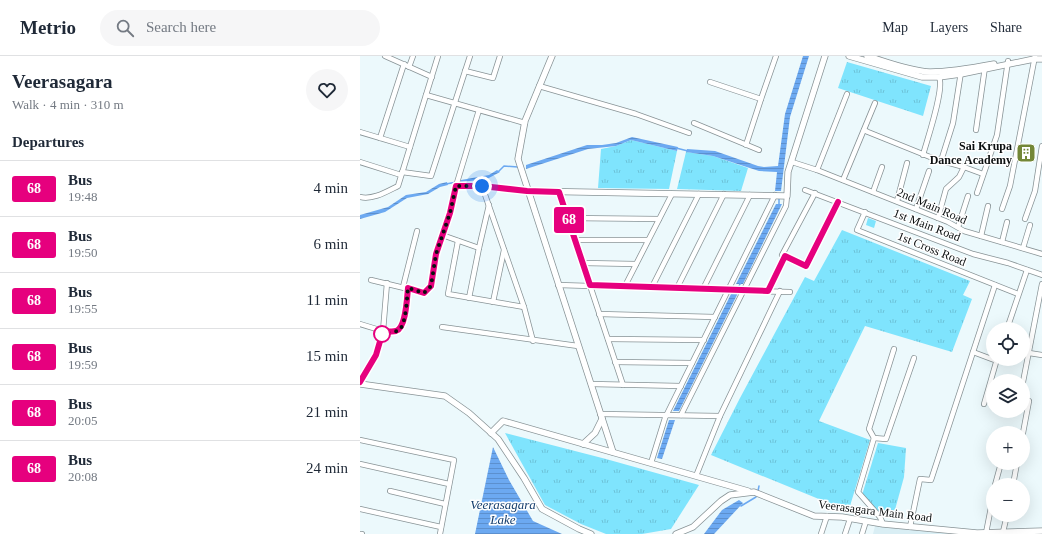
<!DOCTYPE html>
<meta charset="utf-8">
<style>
:root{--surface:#fff;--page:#f6f6f7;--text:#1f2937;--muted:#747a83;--line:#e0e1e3}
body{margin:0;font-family:"Times New Roman",serif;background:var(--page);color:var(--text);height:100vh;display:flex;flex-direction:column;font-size:15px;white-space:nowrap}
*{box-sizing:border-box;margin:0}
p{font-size:13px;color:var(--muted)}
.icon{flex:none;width:22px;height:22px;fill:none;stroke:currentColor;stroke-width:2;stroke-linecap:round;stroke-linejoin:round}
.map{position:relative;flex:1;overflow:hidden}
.side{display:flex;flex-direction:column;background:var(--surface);width:360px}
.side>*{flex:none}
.badge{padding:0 8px;border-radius:3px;font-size:14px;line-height:26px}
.fabs{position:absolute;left:626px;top:266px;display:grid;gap:8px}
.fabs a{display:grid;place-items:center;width:44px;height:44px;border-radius:50%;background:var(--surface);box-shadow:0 4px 16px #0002;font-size:20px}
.you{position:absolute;width:20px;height:20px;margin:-10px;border:3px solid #fff;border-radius:50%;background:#1a73e8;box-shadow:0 0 0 6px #1a73e833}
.map>.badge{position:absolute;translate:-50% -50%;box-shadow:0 0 0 2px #fff}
h2{padding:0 12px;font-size:15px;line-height:36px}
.round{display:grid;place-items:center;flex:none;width:42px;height:42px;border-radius:21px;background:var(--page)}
.head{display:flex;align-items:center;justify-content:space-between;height:68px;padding:0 12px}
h1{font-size:19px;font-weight:700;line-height:30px}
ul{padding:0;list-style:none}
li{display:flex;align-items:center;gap:12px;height:56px;padding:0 12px;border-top:1px solid var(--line)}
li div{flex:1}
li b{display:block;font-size:15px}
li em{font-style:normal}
li .badge{min-width:44px;font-weight:700;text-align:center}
header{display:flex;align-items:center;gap:24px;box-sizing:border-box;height:56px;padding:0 20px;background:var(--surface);border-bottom:1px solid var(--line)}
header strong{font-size:19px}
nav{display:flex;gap:22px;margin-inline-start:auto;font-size:14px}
.search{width:280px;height:36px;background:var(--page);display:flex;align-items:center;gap:10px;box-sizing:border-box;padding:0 14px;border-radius:22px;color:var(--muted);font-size:15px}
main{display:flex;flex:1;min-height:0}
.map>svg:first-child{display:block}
.built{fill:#d9eef4}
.grass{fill:url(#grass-tufts)}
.green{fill:#7fe4fd}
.water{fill:url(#water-rules)}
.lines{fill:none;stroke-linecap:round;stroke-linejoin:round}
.stream{stroke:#6ca9f1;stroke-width:1.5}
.minor-casing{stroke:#889396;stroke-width:6}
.tertiary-casing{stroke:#889396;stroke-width:7}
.minor{stroke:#fff;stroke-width:4.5}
.tertiary{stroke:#fff;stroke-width:5.5}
.line-casing{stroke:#fff;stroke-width:9}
.line{stroke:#e6007e;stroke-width:6}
.walk{stroke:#0b0f10;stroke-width:4;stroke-dasharray:0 7.2}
.stop-dot{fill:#fff;stroke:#e6007e;stroke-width:2}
.labels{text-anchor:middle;stroke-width:3;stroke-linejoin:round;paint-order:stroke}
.poi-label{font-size:12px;font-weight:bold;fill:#0b0f10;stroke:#fff;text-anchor:end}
.street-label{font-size:12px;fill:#0b0f10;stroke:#fff}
.water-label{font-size:13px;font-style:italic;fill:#153e6d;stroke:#fff}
</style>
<header>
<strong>Metrio</strong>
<div class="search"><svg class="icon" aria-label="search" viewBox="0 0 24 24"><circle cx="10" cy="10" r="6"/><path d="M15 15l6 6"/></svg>Search here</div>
<nav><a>Map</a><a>Layers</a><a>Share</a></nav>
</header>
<main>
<section class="side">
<div class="head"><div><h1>Veerasagara</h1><p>Walk · 4 min · 310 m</p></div><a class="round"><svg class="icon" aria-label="heart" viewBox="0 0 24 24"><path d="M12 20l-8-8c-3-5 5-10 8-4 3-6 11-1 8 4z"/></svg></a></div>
<h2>Departures</h2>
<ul>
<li><span class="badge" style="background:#e6007e;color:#fff">68</span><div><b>Bus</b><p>19:48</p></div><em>4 min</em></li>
<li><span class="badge" style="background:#e6007e;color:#fff">68</span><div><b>Bus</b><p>19:50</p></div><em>6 min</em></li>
<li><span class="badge" style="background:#e6007e;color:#fff">68</span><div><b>Bus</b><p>19:55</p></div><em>11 min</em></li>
<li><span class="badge" style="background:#e6007e;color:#fff">68</span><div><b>Bus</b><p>19:59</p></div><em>15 min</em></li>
<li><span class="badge" style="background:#e6007e;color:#fff">68</span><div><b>Bus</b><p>20:05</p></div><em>21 min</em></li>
<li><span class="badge" style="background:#e6007e;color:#fff">68</span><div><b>Bus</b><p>20:08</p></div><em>24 min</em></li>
</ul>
</section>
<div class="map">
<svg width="682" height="478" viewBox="0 0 682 478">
<defs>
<pattern id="grass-tufts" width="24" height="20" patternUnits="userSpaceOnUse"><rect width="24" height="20" fill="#7fe4fd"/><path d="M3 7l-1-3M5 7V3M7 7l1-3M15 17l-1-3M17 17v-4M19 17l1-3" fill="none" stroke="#6cc2d8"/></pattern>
<pattern id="water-rules" width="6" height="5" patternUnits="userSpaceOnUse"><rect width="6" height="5" fill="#6ca9f1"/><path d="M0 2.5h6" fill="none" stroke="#5c90ce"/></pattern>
</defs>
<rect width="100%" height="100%" fill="#ecf9fc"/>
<!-- built -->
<polygon class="built" points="515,470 592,478 513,478"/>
<!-- grass -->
<g class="grass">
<polygon points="487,6 571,30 563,60 478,32"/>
<polygon points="271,84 317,95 309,133 238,132 241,93 256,90"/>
<polygon points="326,96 353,100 388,112 381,135 317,133"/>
<polygon points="482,174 610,225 603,239 612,243 592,296 505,270 459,365 510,384 490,450 471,448 351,399 380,342 445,221 454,225"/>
<polygon points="145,377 246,403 339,429 311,473 282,478 246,478 221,468 185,449"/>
<polygon points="518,387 546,392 544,421 533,461 523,460 502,439"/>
</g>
<!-- green -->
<polygon class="green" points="508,162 516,165 514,172 506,169"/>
<!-- water -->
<g class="water">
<polygon points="443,0 449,0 430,61 421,135 415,135 417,116 399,115 353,100 326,96 327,93 355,95 398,110 404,111 418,110 425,58"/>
<polygon points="272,81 318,91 317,95 271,84 256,90 228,93 166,113 166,109 227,89 242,89 256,87"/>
<polygon points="137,114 140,116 127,123 101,126 101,124 129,119"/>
<polygon points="87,126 88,129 80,131 68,138 47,142 25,156 0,163 0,159 28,151 46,139 66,136 79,128"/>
<polygon points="416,148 422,148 383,228 376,228"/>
<polygon points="372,236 378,237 319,355 313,355"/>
<polygon points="309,364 315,364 302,403 297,402"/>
<polygon points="133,391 149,424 173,465 202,478 115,478"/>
<polygon points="379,444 383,447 354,478 344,478 362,454"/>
</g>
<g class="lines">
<!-- stream -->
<g class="stream">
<polyline points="316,92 328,95"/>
<polyline points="138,116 144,110 158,111"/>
<polyline points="86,128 102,125"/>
<polyline points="419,150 419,141"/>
<polyline points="377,234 381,226"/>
<polyline points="398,435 399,430"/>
<polyline points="381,450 396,441"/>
</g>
<!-- minor casing -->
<g class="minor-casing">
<g id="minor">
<polyline points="25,0 72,21"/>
<polyline points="49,11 53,0"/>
<polyline points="105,15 133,22 140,0"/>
<polyline points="350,26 401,43 416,0"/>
<polyline points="179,30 276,58 329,77"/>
<polyline points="66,39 165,67"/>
<polyline points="334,67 399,94"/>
<polyline points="504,74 508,76 575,103 604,111 623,118"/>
<polyline points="616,74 625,11"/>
<polyline points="0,76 50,91"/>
<polyline points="20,82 44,8"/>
<polyline points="386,89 401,43"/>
<path d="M563,99C567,84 585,32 579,21"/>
<polyline points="581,105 593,67 601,16"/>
<polyline points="0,106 41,119"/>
<polyline points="432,106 457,114 487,38"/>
<polyline points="457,114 588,166 604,175 682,198"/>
<polyline points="42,116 71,120 110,0"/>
<polyline points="483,124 515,47"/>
<polyline points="96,130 119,54"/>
<polyline points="122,130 164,251 173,285"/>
<polyline points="445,134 613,198 648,207 682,219"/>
<polyline points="199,136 263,329"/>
<polyline points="513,136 522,111"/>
<polyline points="455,137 422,199 446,210 478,146"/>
<polyline points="617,137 637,79 648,5"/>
<path d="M0,141C13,144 26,136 38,130L78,0"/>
<polyline points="537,145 547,107"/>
<polyline points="556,153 569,115"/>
<polyline points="642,153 650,130 675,0"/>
<polyline points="505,156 497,174 658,238"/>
<polyline points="208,162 299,163"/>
<polyline points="578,162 586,133 599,121 604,111"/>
<polyline points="665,163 675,135 682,90"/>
<polyline points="598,171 608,140"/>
<polyline points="82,179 119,192"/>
<polyline points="621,180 628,150"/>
<polyline points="215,184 288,184"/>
<polyline points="98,185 88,238 164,251"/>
<polyline points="642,186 647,166"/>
<polyline points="663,192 670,169"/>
<polyline points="223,207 276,208"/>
<polyline points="11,224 65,237 71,230 76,198 90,157 96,130 122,130 167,135"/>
<path d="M27,227L23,275C27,275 32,277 36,275C46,272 47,242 48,232"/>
<polyline points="198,229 430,236"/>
<polyline points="265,230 312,138"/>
<polyline points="43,231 57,175"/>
<polyline points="292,231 339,138"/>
<polyline points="317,232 364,138"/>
<polyline points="343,233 390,139"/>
<polyline points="408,235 425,200"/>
<polyline points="109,242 119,192 129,149"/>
<polyline points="133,246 144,194"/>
<polyline points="239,258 355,261"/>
<polyline points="0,268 23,275 16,299 0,326"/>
<polyline points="82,271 218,290"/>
<polyline points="647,273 667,214"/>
<polyline points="248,283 344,284"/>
<polyline points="613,296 637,305"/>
<polyline points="669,297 682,299"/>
<polyline points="255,306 332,307"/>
<polyline points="663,326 682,228"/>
<polyline points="231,328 321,330"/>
<polyline points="624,348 637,303"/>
<polyline points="240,358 360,360"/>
<polyline points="321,359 426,150 427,140"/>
<polyline points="663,377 669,345"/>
<polyline points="514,382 509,373 534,293"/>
<polyline points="0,384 94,404 80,478"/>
<polyline points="291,407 305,362 415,139"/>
<polyline points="0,408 89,428"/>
<polyline points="336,420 360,360 420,235"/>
<polyline points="635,429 641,407"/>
<polyline points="653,429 657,407"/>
<polyline points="30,435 85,448"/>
<polyline points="0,453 81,471"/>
<polyline points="523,468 520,461 498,436 514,382 526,383 554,302"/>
<polyline points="550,471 560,423 571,424 635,229"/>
<polyline points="643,476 647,459"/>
<polyline points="626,477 633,441"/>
<polyline points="0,478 2,478"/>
<polyline points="461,478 467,460"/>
<polyline points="485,478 490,463"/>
<polyline points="502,478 506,465"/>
</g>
</g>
<!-- tertiary casing -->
<g class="tertiary-casing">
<g id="tertiary">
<polyline points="192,0 165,65 158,103 253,396"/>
<polyline points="489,0 562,21 579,21 601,18 674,3 682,3"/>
<path d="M507,0C527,6 549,15 570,16C592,16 613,12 634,8"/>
<polyline points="167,135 427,140 428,116 465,0"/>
<polyline points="0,328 85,340 109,357 138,383 164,422 182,453 219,473 231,478"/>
<polyline points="131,377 143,365 388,435"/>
<polyline points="223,388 235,377 242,363"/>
<polyline points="316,478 333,471 361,445 370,439 394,436 454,460 482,461 523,468 617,477 682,475"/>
</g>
</g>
<!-- minor -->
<use href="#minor" class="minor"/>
<!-- tertiary -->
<use href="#tertiary" class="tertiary"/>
</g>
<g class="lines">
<!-- line casing -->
<g class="line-casing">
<path id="line" d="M0,326L16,299L23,275C27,275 32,276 36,275C46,272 47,242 48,232L64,237L71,230L76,198L90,157L96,130H122L167,135L199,136L230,229L408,235L425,200L446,210L478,146"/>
</g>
<!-- line -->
<use href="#line" class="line"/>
<!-- walk -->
<path class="walk" d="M22,278C27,277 36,277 40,273C46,267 47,241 48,232L64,237L71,230L76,198L90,157L96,130H122"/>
</g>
<!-- icons -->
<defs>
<g id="building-square" transform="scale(1)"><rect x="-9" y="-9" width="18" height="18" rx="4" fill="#738737" stroke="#fff"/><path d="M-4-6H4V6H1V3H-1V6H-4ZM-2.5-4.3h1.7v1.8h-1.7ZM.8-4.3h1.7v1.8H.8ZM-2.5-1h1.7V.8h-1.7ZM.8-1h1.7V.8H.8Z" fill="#fff"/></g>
</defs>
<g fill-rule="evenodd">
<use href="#building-square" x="666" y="97"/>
</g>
<!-- markers -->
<circle class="stop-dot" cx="22" cy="278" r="8"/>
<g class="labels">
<!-- poi labels -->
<g class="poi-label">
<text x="652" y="94">Sai Krupa<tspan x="652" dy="14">Dance Academy</tspan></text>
</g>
<!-- street labels -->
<g class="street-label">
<text transform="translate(572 150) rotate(23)" y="4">2nd Main Road</text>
<text transform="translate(567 169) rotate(21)" y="4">1st Main Road</text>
<text transform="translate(572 193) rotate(22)" y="4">1st Cross Road</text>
<text transform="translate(515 455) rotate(7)" y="4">Veerasagara Main Road</text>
</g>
<!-- water labels -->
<g class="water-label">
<text x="143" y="453">Veerasagara<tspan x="143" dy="15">Lake</tspan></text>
</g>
</g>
</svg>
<div class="fabs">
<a><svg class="icon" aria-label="locate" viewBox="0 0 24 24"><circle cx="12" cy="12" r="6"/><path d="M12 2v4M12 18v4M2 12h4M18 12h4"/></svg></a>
<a><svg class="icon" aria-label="layers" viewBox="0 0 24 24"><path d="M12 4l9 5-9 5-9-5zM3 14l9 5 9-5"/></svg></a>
<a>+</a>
<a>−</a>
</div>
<div class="you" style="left:122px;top:130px"></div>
<b class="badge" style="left:209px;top:164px;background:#e6007e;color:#fff">68</b>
</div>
</main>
